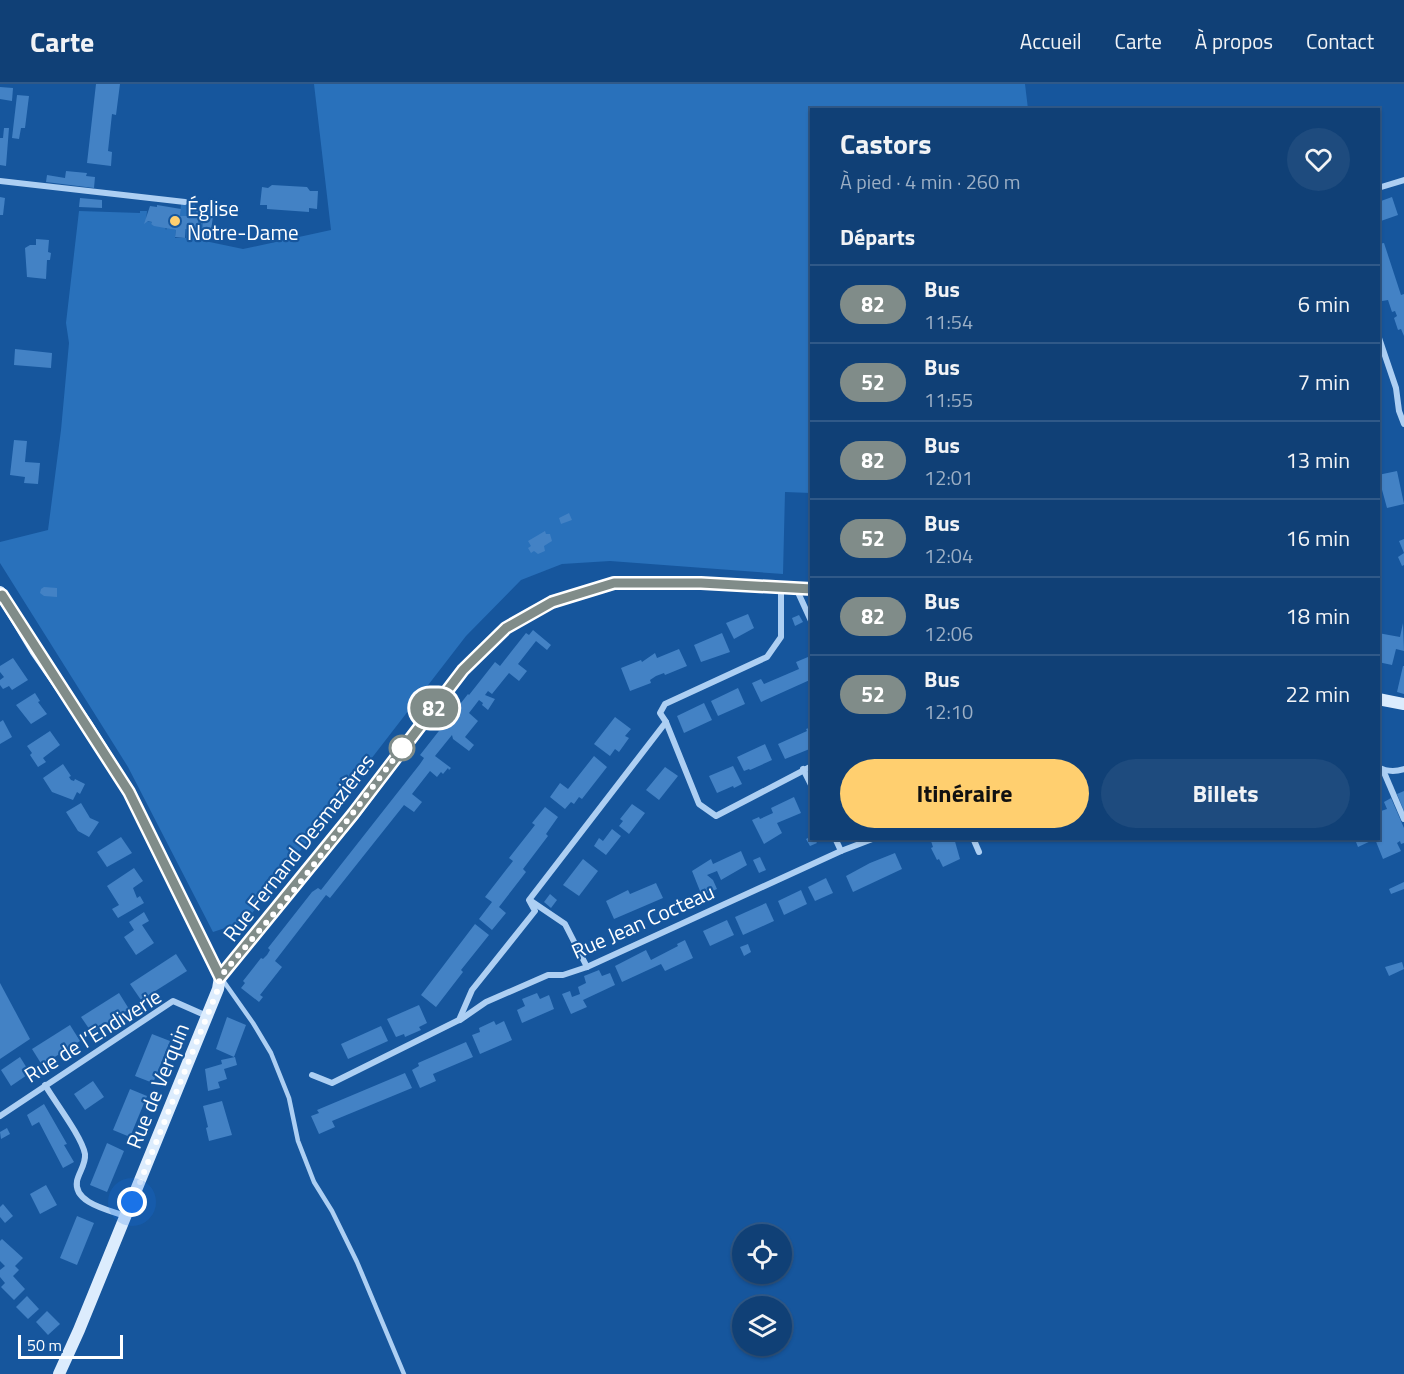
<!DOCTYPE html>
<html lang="fr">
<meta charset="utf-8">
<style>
:root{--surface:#104076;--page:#1e4b7e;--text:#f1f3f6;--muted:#9cafc5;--line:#305988;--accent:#ffcf6f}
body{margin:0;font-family:"Titillium Web",sans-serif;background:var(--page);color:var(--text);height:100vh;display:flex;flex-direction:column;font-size:22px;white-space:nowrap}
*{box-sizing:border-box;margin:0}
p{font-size:20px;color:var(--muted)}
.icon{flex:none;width:33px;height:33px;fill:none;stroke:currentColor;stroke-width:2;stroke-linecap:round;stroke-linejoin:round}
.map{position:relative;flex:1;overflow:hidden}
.sheet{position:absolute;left:810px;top:24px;width:570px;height:732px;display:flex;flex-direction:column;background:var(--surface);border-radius:0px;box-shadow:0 2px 4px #0004,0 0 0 2px var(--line)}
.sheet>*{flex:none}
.badge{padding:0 12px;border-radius:20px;font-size:21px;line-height:39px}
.tools{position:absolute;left:732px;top:1140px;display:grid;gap:12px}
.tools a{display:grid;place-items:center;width:60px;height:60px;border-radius:50%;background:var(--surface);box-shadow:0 2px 4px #0004,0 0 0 2px var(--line);font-size:30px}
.scale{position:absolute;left:18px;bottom:15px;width:105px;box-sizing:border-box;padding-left:6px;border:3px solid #fff;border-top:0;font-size:16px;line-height:21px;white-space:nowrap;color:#fff;-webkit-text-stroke:4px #16569d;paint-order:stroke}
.you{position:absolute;width:30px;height:30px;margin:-15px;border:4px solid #fff;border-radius:50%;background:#1a73e8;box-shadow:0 0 0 9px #1a73e833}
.map>.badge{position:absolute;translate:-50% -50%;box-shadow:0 0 0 3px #fff}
h2{padding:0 30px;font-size:22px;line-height:54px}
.round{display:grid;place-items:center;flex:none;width:63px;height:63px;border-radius:32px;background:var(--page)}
.overview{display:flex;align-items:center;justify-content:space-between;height:102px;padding:0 30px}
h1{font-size:28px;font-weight:700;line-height:45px}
.button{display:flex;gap:12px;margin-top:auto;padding:12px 30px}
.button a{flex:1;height:69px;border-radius:36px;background:var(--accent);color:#111;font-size:24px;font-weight:700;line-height:69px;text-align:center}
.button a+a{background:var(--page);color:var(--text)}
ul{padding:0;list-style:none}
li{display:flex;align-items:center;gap:18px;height:78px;padding:0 30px;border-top:2px solid var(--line)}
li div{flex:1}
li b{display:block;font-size:22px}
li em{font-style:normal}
li .badge{min-width:66px;font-weight:700;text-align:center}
header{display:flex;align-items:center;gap:36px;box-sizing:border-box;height:84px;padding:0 30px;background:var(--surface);border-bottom:2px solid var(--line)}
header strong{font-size:28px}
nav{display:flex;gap:33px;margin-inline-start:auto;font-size:21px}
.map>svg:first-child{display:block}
.green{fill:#2971bb}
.building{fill:#4382c5}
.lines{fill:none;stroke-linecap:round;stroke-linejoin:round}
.lane{stroke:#adcff3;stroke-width:4.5}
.street{stroke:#adcff3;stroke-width:6}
.secondary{stroke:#dcecfd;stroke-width:12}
.line-casing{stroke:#fff;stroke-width:14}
.line{stroke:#808c89;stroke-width:9}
.walk{stroke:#fff;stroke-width:6;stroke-dasharray:0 10.8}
.poi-dot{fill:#ffcf6f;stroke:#16569d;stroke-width:2}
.stop-dot{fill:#fff;stroke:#808c89;stroke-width:3}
.labels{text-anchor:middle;stroke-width:4.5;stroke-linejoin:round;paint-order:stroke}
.poi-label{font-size:21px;fill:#fff;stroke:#16569d;text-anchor:start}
.street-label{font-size:21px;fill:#fff;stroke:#16569d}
</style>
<header>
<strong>Carte</strong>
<nav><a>Accueil</a><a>Carte</a><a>À propos</a><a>Contact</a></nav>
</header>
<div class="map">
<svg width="1404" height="1290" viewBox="0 0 1404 1290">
<rect width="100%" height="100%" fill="#16569d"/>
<!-- green -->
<polygon class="green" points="314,0 1025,0 1028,25 812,26 811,409 785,408 783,490 610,477 562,480 521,496 466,552 246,837 213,848 128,683 0,479 0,458 48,446 61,346 69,259 66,239 79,127 140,129 140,127 147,127 146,137 152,138 151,140 165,143 166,146 167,144 176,146 175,154 186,154 185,145 198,145 198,133 180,132 181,120 195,120 196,129 203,129 202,155 200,156 243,165 331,146"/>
<!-- building -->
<g class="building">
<polygon points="96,0 120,0 116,31 112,30 108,67 112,68 111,82 87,79"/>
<polygon points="0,3 13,4 12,17 0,15"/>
<polygon points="17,11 29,12 25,44 21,44 19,55 12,54"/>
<polygon points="4,44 9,44 6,82 0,81 0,54 3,54"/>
<polygon points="66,87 87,89 86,92 95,93 94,104 46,98 47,91 65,94"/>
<polygon points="272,101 307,103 310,107 318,107 317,125 309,124 309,128 267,125 267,121 260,121 262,103 268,104"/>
<polygon points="0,113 5,114 3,131 0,131"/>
<polygon points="1392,113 1398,131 1378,138 1378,123 1382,122 1381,117"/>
<polygon points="80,114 102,116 102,124 79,123"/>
<polygon points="157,121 181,125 180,132 198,132 198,146 185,145 185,154 175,153 176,146 154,142 151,140 152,138 148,137 144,140 150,122 157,123"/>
<polygon points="212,121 214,124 210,155 202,157 203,129 196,129 196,123 212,123"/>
<polygon points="36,155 49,156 48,168 51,169 50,176 47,176 46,195 27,193 25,164 30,161 36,161"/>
<polygon points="1384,159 1401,211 1404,210 1404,252 1401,245 1398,246 1394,234 1397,232 1395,227 1392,228 1388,216 1382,217 1378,206 1382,204 1378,200 1378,160"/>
<polygon points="15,265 52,269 51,284 14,281"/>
<polygon points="14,356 27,357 25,378 40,379 38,400 24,399 25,393 10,391"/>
<polygon points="1397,387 1404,420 1387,424 1378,391"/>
<polygon points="569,429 572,436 561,440 559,434"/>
<polygon points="545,447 546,450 550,450 552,457 544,462 545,467 538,470 534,467 531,469 528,464 531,462 528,457"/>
<polygon points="1404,455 1404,481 1402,482 1398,473 1404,469 1399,457"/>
<polygon points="44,503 57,504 57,513 44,512 40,509 41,505"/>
<polygon points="748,530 754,544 734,555 726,539"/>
<polygon points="799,531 803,538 795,542 792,534"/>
<polygon points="1403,539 1404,567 1396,565 1392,581 1378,578 1378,549 1400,553"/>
<polygon points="533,546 551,561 547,566 536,557 518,580 527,587 519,597 509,589 492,610 488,607 485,611 495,615 488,626 482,621 483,619 479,616 469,629 478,637 465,653 474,661 469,667 453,655 452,651 435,672 451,684 449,686 448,684 443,690 441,688 437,693 430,687 412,710 422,718 414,728 404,721 330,814 326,811 275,877 282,883 260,911 263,913 259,918 241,904 245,899 243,897 261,874 263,875 267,871 270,866 268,864 312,808 318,804 321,806 420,680 424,674 420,671 468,610 469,611 495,578 500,582 526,549 529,551"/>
<polygon points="722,549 730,568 701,578 694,561"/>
<polygon points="679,565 687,582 665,591 664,589 656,592 650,596 651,599 630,607 621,584 641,576 642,578 655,569 657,574"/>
<polygon points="808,573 811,579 809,580 812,595 761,618 752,599 761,595 764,600 799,585 796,578"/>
<polygon points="13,574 28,596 12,606 9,602 3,605 0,601 0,596 4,593 0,588 0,582"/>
<polygon points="1403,582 1404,582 1404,610 1397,608"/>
<polygon points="738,604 745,620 718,632 711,617"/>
<polygon points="35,609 40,617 38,618 47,630 31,640 16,621"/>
<polygon points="704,619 712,636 684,649 677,632"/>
<polygon points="615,633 631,645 625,652 629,654 619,668 615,665 610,672 594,660"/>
<polygon points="3,636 12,653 0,660 0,638"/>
<polygon points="812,643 812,664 785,675 778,660 807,647 806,645"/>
<polygon points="50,647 60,661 43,674 46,678 38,683 30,671 32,669 27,662"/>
<polygon points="765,660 772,676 750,686 749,685 744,687 737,673"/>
<polygon points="594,672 607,683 582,715 579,713 574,720 571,718 565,725 550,713 560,699 568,705"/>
<polygon points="63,680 71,692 69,693 71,696 74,697 75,695 85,700 80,710 77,708 73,716 52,708 43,694"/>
<polygon points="733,682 742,700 734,704 733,702 717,709 709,692"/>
<polygon points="665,683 678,692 659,716 646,706"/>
<polygon points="1404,707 1404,727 1397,710"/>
<polygon points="794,713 801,729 777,739 782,749 764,760 752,736 759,733 760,735 773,729 771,724"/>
<polygon points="1391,714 1404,744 1404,759 1401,760 1400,757 1397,759 1401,767 1383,775 1375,755 1358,763 1356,758 1363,754 1378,754 1378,728 1387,725 1384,718"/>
<polygon points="81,719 90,734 99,738 89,753 78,747 66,728"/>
<polygon points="632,720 645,729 629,750 619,742 623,737 620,735"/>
<polygon points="545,723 558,733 546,750 548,752 523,785 526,788 499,823 506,829 492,846 479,835 492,818 485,813 513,777 509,774 535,741 532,739"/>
<polygon points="612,745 621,752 606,771 594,762 599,754 603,757"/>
<polygon points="812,752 817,759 810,762 806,755"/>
<polygon points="121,753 132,769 107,783 97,768"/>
<polygon points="930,754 954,754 960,775 943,783 939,775 937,776 931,764 933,763"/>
<polygon points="741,767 747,781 721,796 717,787 707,791 713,796 717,805 702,812 692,787 711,775 713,780"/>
<polygon points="895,769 902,785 853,808 846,792 870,779"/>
<polygon points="760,773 766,786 759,789 753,776"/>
<polygon points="583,775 598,787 579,812 563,801"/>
<polygon points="134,784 143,797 133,804 137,814 140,812 144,819 118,834 112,825 119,821 107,802"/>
<polygon points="826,794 833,809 815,817 808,803"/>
<polygon points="1404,798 1404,805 1391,810 1389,805"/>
<polygon points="656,799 663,814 614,835 606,817 628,806 630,810"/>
<polygon points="801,806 807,820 784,831 778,817"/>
<polygon points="550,810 557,816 551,824 544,818"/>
<polygon points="766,819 774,837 743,851 735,833"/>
<polygon points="144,828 149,837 142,841 154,859 136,871 124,853 134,846 129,838"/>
<polygon points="727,836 734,851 710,862 703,847"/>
<polygon points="475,840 489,851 461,886 463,888 436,923 421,911"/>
<polygon points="685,856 693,874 665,887 661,880 622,898 615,882 646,866 651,876 678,862 677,860"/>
<polygon points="748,860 751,868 744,872 740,863"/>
<polygon points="176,870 187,887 141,916 130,900"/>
<polygon points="1402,878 1404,885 1389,892 1385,883"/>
<polygon points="599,886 602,892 610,889 615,901 583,916 587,923 571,930 562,910 570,907 572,913 580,910 578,903 586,899 584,892"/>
<polygon points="0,899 30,955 0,975"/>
<polygon points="119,909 129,925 92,949 81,933"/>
<polygon points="537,909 540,915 549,911 554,925 522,939 517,926 525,922 522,915"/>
<polygon points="419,921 427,939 419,943 421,946 405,953 404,950 396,953 387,935"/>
<polygon points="227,933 246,941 234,973 216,965"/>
<polygon points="494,937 496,941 504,937 512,956 480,970 472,951 480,948 479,944"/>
<polygon points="70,941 80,957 42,981 32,965"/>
<polygon points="381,942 388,957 348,975 341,960"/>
<polygon points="152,950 170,957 153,999 135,992"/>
<polygon points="466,958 473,973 433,990 436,997 420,1004 412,986 419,982 418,979"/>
<polygon points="20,973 30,989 11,1002 1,986"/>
<polygon points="235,973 237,981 224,985 227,995 218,998 220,1004 208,1007 205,985 222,980 221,976"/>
<polygon points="405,989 412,1004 332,1037 335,1043 319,1050 311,1032 319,1029 317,1026"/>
<polygon points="93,997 104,1013 85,1026 74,1010"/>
<polygon points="130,1005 147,1012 130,1053 113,1046"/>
<polygon points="222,1017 232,1051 209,1057 206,1044 208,1043 203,1022"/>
<polygon points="44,1020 67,1060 64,1061 74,1078 63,1084 39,1038 32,1042 27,1031"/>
<polygon points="7,1044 10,1050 1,1055 0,1048"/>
<polygon points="107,1059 124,1067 107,1108 90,1101"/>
<polygon points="46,1101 57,1121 40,1130 30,1110"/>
<polygon points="3,1120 13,1132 5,1139 0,1133 0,1123"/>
<polygon points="77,1132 94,1139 77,1181 60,1174"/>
<polygon points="2,1155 23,1174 15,1182 19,1186 13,1192 25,1205 14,1216 1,1203 5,1199 0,1193 0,1186 5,1182 0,1177 0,1157"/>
<polygon points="27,1212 39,1225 28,1235 16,1223"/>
<polygon points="47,1227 60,1240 48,1251 36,1238"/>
</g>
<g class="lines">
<!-- lane -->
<polyline class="lane" points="222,895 253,939 271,969 289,1014 298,1057 314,1098 332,1127 357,1178 404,1290"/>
<!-- street -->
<g class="street">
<polyline points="0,97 185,118"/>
<polyline points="1378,104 1404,96"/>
<polyline points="1378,251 1396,304 1399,327 1404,340"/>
<polyline points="796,504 812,539"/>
<polyline points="666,638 699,720 716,732 812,682"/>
<path d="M1378,683C1387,688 1395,688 1404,685"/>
<polyline points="803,685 812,703"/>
<polyline points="1383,686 1404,735"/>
<polyline points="835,754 841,767"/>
<polyline points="973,754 979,768"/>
<polyline points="531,817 565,840 587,883"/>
<polyline points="460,936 486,918 548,891 563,891 587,883 841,767 875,754"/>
<polyline points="312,991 332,999 459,936 472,906 535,827 529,816 666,638 660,629 665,620 767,573 781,553 781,503"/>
<path d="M45,1001C55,1018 82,1053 85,1070C86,1080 79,1088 77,1097C73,1119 109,1126 125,1132"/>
<polyline points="0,1032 173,917 207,932"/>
</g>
<!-- secondary -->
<g class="secondary">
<polyline points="0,508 35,566 87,641 129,708 220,893"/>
<polyline points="1378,615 1404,620"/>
<polyline points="59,1290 79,1246 218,905 220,893 353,731 463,586 506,544 552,518 614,499 701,499 812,505"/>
</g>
</g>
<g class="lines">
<!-- line casing -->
<g class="line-casing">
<polyline id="line" points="0,513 2,511 129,708 220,893 353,730 463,586 506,544 552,518 614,499 701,499 812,505"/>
</g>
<!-- line -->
<use href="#line" class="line"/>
<!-- walk -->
<polyline class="walk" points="132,1118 218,905 220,893 299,800 406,659 402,664"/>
</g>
<!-- markers -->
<circle class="poi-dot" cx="175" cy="137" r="6"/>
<circle class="stop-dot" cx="402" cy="664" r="12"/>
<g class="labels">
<!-- poi labels -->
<g class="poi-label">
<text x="187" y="132">Église<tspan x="187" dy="24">Notre-Dame</tspan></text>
</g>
<!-- street labels -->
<g class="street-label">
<text transform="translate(299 764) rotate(-52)" y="7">Rue Fernand Desmazières</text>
<text transform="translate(643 838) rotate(-24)" y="7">Rue Jean Cocteau</text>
<text transform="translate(93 952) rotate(-32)" y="7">Rue de l’Endiverie</text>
<text transform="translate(158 1002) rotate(-68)" y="7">Rue de Verquin</text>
</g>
</g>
</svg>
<div class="tools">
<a><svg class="icon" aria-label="locate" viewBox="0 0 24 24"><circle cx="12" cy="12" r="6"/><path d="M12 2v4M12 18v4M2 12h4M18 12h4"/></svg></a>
<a><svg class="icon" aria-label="layers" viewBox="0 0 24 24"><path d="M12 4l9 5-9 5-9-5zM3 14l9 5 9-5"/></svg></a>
</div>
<div class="scale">50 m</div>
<div class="you" style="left:132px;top:1118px"></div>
<b class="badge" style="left:434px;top:624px;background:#808c89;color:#fff">82</b>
<section class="sheet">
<div class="overview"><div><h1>Castors</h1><p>À pied · 4 min · 260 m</p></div><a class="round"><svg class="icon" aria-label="heart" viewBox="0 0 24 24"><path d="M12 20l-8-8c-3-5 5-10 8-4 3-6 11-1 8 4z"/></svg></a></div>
<h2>Départs</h2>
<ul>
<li><span class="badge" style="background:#808c89;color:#fff">82</span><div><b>Bus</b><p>11:54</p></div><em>6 min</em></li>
<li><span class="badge" style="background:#808c89;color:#fff">52</span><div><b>Bus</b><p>11:55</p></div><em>7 min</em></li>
<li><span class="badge" style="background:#808c89;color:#fff">82</span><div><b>Bus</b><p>12:01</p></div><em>13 min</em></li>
<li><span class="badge" style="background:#808c89;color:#fff">52</span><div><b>Bus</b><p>12:04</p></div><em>16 min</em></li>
<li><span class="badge" style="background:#808c89;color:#fff">82</span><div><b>Bus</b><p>12:06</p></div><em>18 min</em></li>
<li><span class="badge" style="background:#808c89;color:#fff">52</span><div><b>Bus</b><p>12:10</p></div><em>22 min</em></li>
</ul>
<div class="button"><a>Itinéraire</a><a>Billets</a></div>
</section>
</div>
